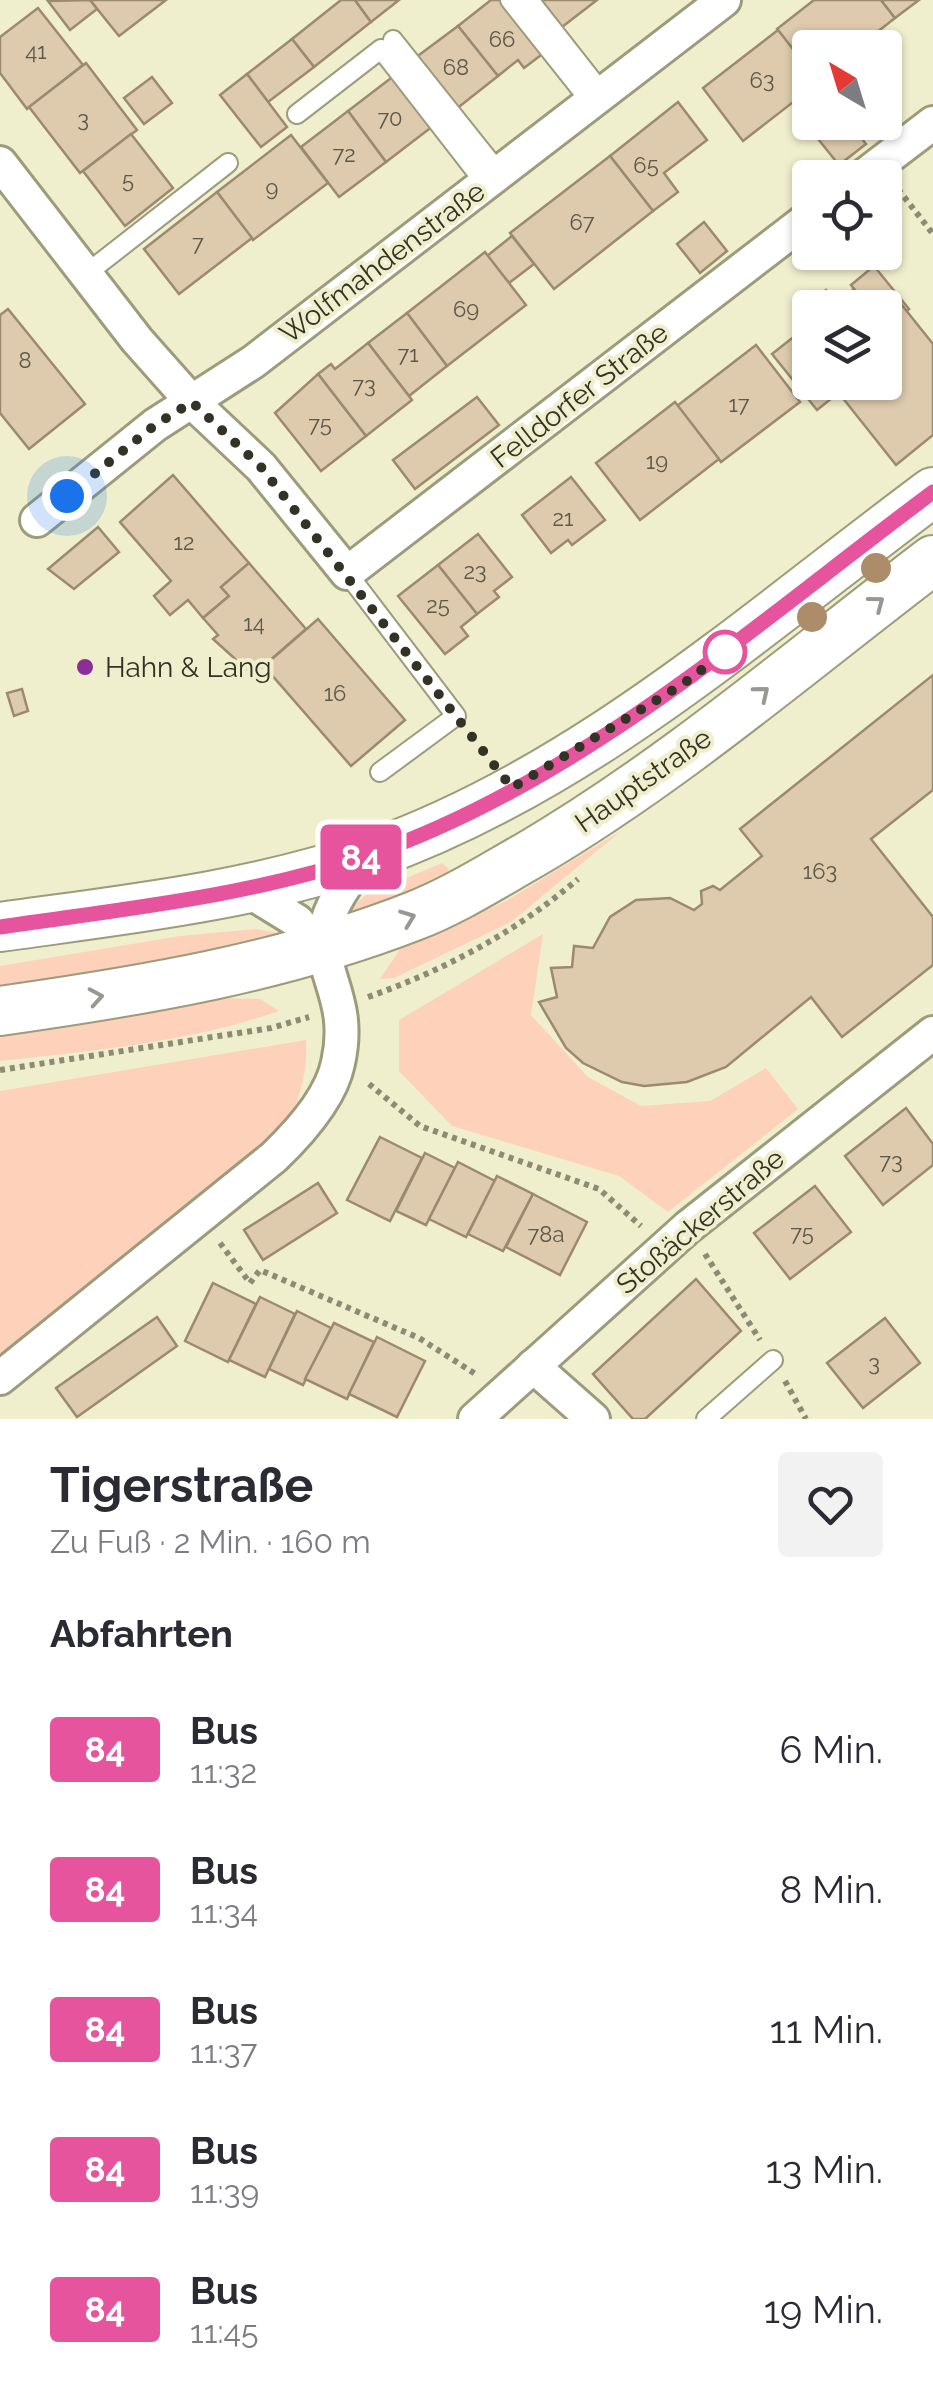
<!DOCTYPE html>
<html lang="de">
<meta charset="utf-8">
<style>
:root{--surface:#fff;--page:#f2f2f3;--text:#2b2b33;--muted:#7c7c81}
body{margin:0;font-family:Raleway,sans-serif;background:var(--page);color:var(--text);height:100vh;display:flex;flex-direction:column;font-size:38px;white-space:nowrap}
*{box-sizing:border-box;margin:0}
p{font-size:32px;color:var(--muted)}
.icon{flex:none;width:55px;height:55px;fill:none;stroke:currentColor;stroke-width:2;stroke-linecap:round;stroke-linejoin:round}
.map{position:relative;height:1419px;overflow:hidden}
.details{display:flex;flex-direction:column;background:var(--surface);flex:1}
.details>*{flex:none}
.badge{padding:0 20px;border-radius:8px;font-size:35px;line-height:65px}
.needle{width:65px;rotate:322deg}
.controls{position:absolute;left:792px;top:30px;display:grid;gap:20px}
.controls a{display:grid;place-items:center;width:110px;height:110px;border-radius:10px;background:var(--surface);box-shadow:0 2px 8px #0004;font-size:50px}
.you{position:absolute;width:50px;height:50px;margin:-25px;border:8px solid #fff;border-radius:50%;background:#1a73e8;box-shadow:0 0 0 15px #1a73e833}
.map>.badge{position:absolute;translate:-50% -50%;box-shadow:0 0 0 5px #fff}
h2{padding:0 50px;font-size:38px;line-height:90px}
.round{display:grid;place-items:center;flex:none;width:105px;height:105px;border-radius:10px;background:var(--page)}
.headline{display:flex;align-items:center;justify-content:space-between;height:170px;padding:0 50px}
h1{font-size:48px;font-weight:700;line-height:75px}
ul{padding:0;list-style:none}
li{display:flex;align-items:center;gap:30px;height:140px;padding:0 50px}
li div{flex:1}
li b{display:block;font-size:38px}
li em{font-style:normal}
li .badge{min-width:110px;font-weight:700;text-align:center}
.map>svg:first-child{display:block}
.green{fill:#fdd1ba}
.building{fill:#decbae;stroke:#9c8a6e;stroke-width:2.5}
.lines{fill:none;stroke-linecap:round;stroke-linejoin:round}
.service-casing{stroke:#9c9c7c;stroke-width:22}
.minor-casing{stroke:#9c9c7c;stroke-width:38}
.secondary-casing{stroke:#9c9c7c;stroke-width:52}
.path{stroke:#8c8c75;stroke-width:6;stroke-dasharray:5 5;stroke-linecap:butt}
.service{stroke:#fff;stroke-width:18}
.minor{stroke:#fff;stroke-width:32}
.secondary{stroke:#fff;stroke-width:48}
.tree{fill:#ad8c69}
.oneway{stroke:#989892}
.line-casing{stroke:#fff;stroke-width:22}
.line{stroke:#e7549e;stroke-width:15}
.walk{stroke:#323225;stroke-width:10;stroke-dasharray:0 18}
.stop-dot{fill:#fff;stroke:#e7549e;stroke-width:5}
.poi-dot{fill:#8c2e98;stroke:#f0efcd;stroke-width:4}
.labels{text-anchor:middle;stroke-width:8;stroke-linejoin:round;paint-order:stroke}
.number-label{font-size:22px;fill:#5d5847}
.street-label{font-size:28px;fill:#323225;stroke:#f0efcd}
.poi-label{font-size:28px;fill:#323225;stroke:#f0efcd;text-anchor:start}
</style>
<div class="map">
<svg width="933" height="1419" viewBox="0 0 933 1419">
<rect width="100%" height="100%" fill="#f0efcd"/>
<!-- green -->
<g class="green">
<polygon points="621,831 511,922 394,978 380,979 400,949 506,901"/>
<polygon points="442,863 449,869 445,881 402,899 342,916 366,895"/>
<polygon points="256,929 284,934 218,955 0,988 0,966 180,936"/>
<polygon points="543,934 531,1015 588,1077 641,1106 710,1101 766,1068 798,1109 668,1212 619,1176 452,1126 399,1071 399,1020"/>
<path d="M220,998L260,999L279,1011C191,1042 92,1051 0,1061V1034Z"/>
<path d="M306,1040C308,1075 299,1101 283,1132L0,1361V1091Z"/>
</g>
<!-- building -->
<g class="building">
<polygon points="90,0 166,0 119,36"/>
<polygon points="90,0 97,9 70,30 48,1"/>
<polygon points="341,0 355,0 371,22 314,67 292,39"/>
<polygon points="355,0 399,0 371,22"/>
<polygon points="491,0 505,0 545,52 524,68 518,60 498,76 458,26"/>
<polygon points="541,0 597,0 562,27"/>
<polygon points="814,0 881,0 895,18 857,48 810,48 810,71 777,29"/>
<polygon points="881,0 919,0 895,18"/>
<polygon points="38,8 83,65 27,109 0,73 0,37"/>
<polygon points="458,26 498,76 455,110 415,58"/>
<polygon points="778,30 810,71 810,89 743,141 703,88"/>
<polygon points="292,39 314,67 268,102 247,74"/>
<polygon points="86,63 137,130 80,173 29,107"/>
<polygon points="247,74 287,127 261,147 220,95"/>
<polygon points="395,75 433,126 386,162 348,111"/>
<polygon points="152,77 172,103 144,124 124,98"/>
<polygon points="678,102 707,140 664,173 678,192 653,211 610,156"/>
<polygon points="810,105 810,122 849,122 866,144 839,165 798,114"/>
<polygon points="348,111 386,162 339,197 301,147"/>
<polygon points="131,134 173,188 125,226 83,171"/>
<polygon points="291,135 328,183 253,240 217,192"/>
<polygon points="610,156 653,211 554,289 510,233"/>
<polygon points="217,192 252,238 179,294 144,249"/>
<polygon points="704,222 727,251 700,273 677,244"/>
<polygon points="512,236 534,264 509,283 487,256"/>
<polygon points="485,252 526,305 447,366 407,313"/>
<polygon points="874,266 909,309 885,328 885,308 869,308 851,285"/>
<polygon points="854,289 869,308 808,304 826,290 836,303"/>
<polygon points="901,304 933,344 933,435 896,465 834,387 840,382 885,382 885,317"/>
<polygon points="8,309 85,404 29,449 0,413 0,315"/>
<polygon points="407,313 447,366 409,396 368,343"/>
<polygon points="810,324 810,382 852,382 817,410 772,354"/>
<polygon points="885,328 899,346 885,357"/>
<polygon points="368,343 412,400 366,436 318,374 331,364 335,369"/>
<polygon points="756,345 800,402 721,462 677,406"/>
<polygon points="318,374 366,436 321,471 275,413"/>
<polygon points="477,397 499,425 415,489 393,460"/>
<polygon points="675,402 719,459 640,520 596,463"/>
<polygon points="173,475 249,563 221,587 229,596 203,618 188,600 170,615 154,596 171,581 120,522"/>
<polygon points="571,477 605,520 572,545 568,540 551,553 522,515"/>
<polygon points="98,527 119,552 74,589 48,569"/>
<polygon points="478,534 512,577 494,591 499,597 477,614 438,565"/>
<polygon points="249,563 306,629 253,675 213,639 218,635 203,618 229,596 221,587"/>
<polygon points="438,565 477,614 461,627 468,636 445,654 398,596"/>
<polygon points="318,619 405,720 351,766 264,666"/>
<polygon points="933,675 933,790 871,839 933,917 933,965 842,1037 811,997 726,1067 687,1082 644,1086 622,1082 583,1063 566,1048 539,1002 557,997 551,968 572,967 574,946 593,948 610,917 636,900 670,898 694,910 702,904 701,891 713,886 720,890 762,856 740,829"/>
<polygon points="22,689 28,711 14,716 7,693"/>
<polygon points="906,1108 933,1144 933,1165 883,1205 845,1156"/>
<polygon points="380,1137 422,1158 390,1221 347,1200"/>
<polygon points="425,1153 455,1168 426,1225 396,1211"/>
<polygon points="458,1162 495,1181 466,1237 429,1219"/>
<polygon points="497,1176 533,1194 503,1251 468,1234"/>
<polygon points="318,1183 337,1213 263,1260 244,1230"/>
<polygon points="815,1186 851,1232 790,1279 754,1233"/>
<polygon points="533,1194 587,1222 560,1275 506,1247"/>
<polygon points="696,1279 741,1331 645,1419 633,1419 593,1374"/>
<polygon points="213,1283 256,1304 228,1362 185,1341"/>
<polygon points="260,1297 295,1314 265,1377 229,1360"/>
<polygon points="297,1311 331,1328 303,1385 269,1369"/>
<polygon points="157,1317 177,1346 77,1417 56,1388"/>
<polygon points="885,1318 920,1363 863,1408 827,1363"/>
<polygon points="334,1323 374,1342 347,1399 305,1379"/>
<polygon points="377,1337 425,1361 397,1417 349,1394"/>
</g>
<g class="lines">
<!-- service casing -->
<g class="service-casing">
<g id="service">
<polyline points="510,0 591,102"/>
<polyline points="529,0 602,93"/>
<polyline points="393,40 499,173"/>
<polyline points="297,114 381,49 485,183"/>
<polyline points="86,274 228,163"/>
<polyline points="347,573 456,716 380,772"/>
<polyline points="706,1419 773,1360"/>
</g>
</g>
<!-- minor casing -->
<g class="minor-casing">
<g id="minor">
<polyline points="0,163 137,340 192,402 261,467 347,573 810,217"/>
<polyline points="861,178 933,123"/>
<polyline points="37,520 155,425 253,362 724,0"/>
<polyline points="242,887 297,921 321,949"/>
<polyline points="533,1366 593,1419"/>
<path d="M0,1378L274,1157C299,1133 331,1098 338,1063C359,970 277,960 368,856"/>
<polyline points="475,1419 688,1227 933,1033"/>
</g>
</g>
<!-- secondary casing -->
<g class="secondary-casing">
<g id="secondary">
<path d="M0,927C122,910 253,896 370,855C583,780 755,624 933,492"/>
<path d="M0,1011C141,991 281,968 414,916C453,901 491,877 528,856C673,771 800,661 933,560"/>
</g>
</g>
<!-- path -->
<g class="path">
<polyline points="898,189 933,234"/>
<path d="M368,997C445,970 516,932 578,879"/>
<polyline points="0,1070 271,1028 309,1017"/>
<polyline points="369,1084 420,1126 599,1189 641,1226"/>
<polyline points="220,1243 250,1283 260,1270 419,1338 477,1375"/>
<polyline points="705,1254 760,1340"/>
<polyline points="785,1381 806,1419"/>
</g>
<!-- service -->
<use href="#service" class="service"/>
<!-- minor -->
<use href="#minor" class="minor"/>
<!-- secondary -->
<use href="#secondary" class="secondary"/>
</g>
<!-- trees -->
<g class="tree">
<circle cx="876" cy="568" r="15"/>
<circle cx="812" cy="617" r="15"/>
</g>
<!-- one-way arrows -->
<defs><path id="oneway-chevron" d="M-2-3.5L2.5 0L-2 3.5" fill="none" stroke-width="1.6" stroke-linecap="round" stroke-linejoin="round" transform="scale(2.5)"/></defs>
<g class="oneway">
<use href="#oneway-chevron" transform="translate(877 603) rotate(-37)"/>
<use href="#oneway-chevron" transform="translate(762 693) rotate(-39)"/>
<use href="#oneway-chevron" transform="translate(408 918) rotate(-21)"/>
<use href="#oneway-chevron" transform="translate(96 997) rotate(-10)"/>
</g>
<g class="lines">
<!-- line casing -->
<g class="line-casing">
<path id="line" d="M0,927C122,909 253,896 370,855C583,780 755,624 933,492"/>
</g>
<!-- line -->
<use href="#line" class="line"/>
<!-- walk -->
<polyline class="walk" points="67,496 155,425 192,402 261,467 512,788 683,684 725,652"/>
</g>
<!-- markers -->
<circle class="stop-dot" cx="725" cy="652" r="20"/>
<circle class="poi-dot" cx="85" cy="667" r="10"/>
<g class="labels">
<!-- number labels -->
<g class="number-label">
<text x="502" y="47">66</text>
<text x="36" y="59">41</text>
<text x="456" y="75">68</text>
<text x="762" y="88">63</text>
<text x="390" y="126">70</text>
<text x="83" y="127">3</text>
<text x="344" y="162">72</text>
<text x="646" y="173">65</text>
<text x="128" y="188">5</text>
<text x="272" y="196">9</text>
<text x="582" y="230">67</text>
<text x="198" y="251">7</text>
<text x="466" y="317">69</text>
<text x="408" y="362">71</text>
<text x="25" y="368">8</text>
<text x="364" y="393">73</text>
<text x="739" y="412">17</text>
<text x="320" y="432">75</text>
<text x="657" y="469">19</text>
<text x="563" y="526">21</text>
<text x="184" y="550">12</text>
<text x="475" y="579">23</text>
<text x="438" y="613">25</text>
<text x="254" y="631">14</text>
<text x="335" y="701">16</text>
<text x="820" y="879">163</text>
<text x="891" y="1169">73</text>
<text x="802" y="1241">75</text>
<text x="546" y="1242">78a</text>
<text x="874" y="1371">3</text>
</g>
<!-- street labels -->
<g class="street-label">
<text transform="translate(382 262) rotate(-37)" y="10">Wolfmahdenstraße</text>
<text transform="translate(579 395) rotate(-38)" y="10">Felldorfer Straße</text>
<text transform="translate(643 780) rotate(-35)" y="10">Hauptstraße</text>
<text transform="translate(700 1221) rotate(-40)" y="10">Stoßäckerstraße</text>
</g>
<!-- poi labels -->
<g class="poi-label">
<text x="105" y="677">Hahn &amp; Lang</text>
</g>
</g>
</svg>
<div class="controls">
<a><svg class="needle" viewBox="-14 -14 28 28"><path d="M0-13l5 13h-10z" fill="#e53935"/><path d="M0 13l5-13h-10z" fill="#7c7c81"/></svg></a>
<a><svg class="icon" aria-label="locate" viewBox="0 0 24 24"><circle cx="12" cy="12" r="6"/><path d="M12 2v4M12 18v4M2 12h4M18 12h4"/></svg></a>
<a><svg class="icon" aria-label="layers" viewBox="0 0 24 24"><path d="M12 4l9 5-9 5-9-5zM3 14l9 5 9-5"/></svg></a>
</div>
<div class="you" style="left:67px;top:496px"></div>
<b class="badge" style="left:361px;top:857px;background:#e7549e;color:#fff">84</b>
</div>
<section class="details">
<div class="headline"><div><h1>Tigerstraße</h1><p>Zu Fuß · 2 Min. · 160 m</p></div><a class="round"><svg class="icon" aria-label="heart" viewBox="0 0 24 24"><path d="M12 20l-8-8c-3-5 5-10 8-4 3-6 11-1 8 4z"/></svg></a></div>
<h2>Abfahrten</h2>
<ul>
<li><span class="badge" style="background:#e7549e;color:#fff">84</span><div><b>Bus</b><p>11:32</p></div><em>6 Min.</em></li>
<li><span class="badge" style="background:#e7549e;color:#fff">84</span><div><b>Bus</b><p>11:34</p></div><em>8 Min.</em></li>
<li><span class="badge" style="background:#e7549e;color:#fff">84</span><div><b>Bus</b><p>11:37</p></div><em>11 Min.</em></li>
<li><span class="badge" style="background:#e7549e;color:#fff">84</span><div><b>Bus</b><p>11:39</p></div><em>13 Min.</em></li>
<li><span class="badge" style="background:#e7549e;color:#fff">84</span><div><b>Bus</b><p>11:45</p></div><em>19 Min.</em></li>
</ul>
</section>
